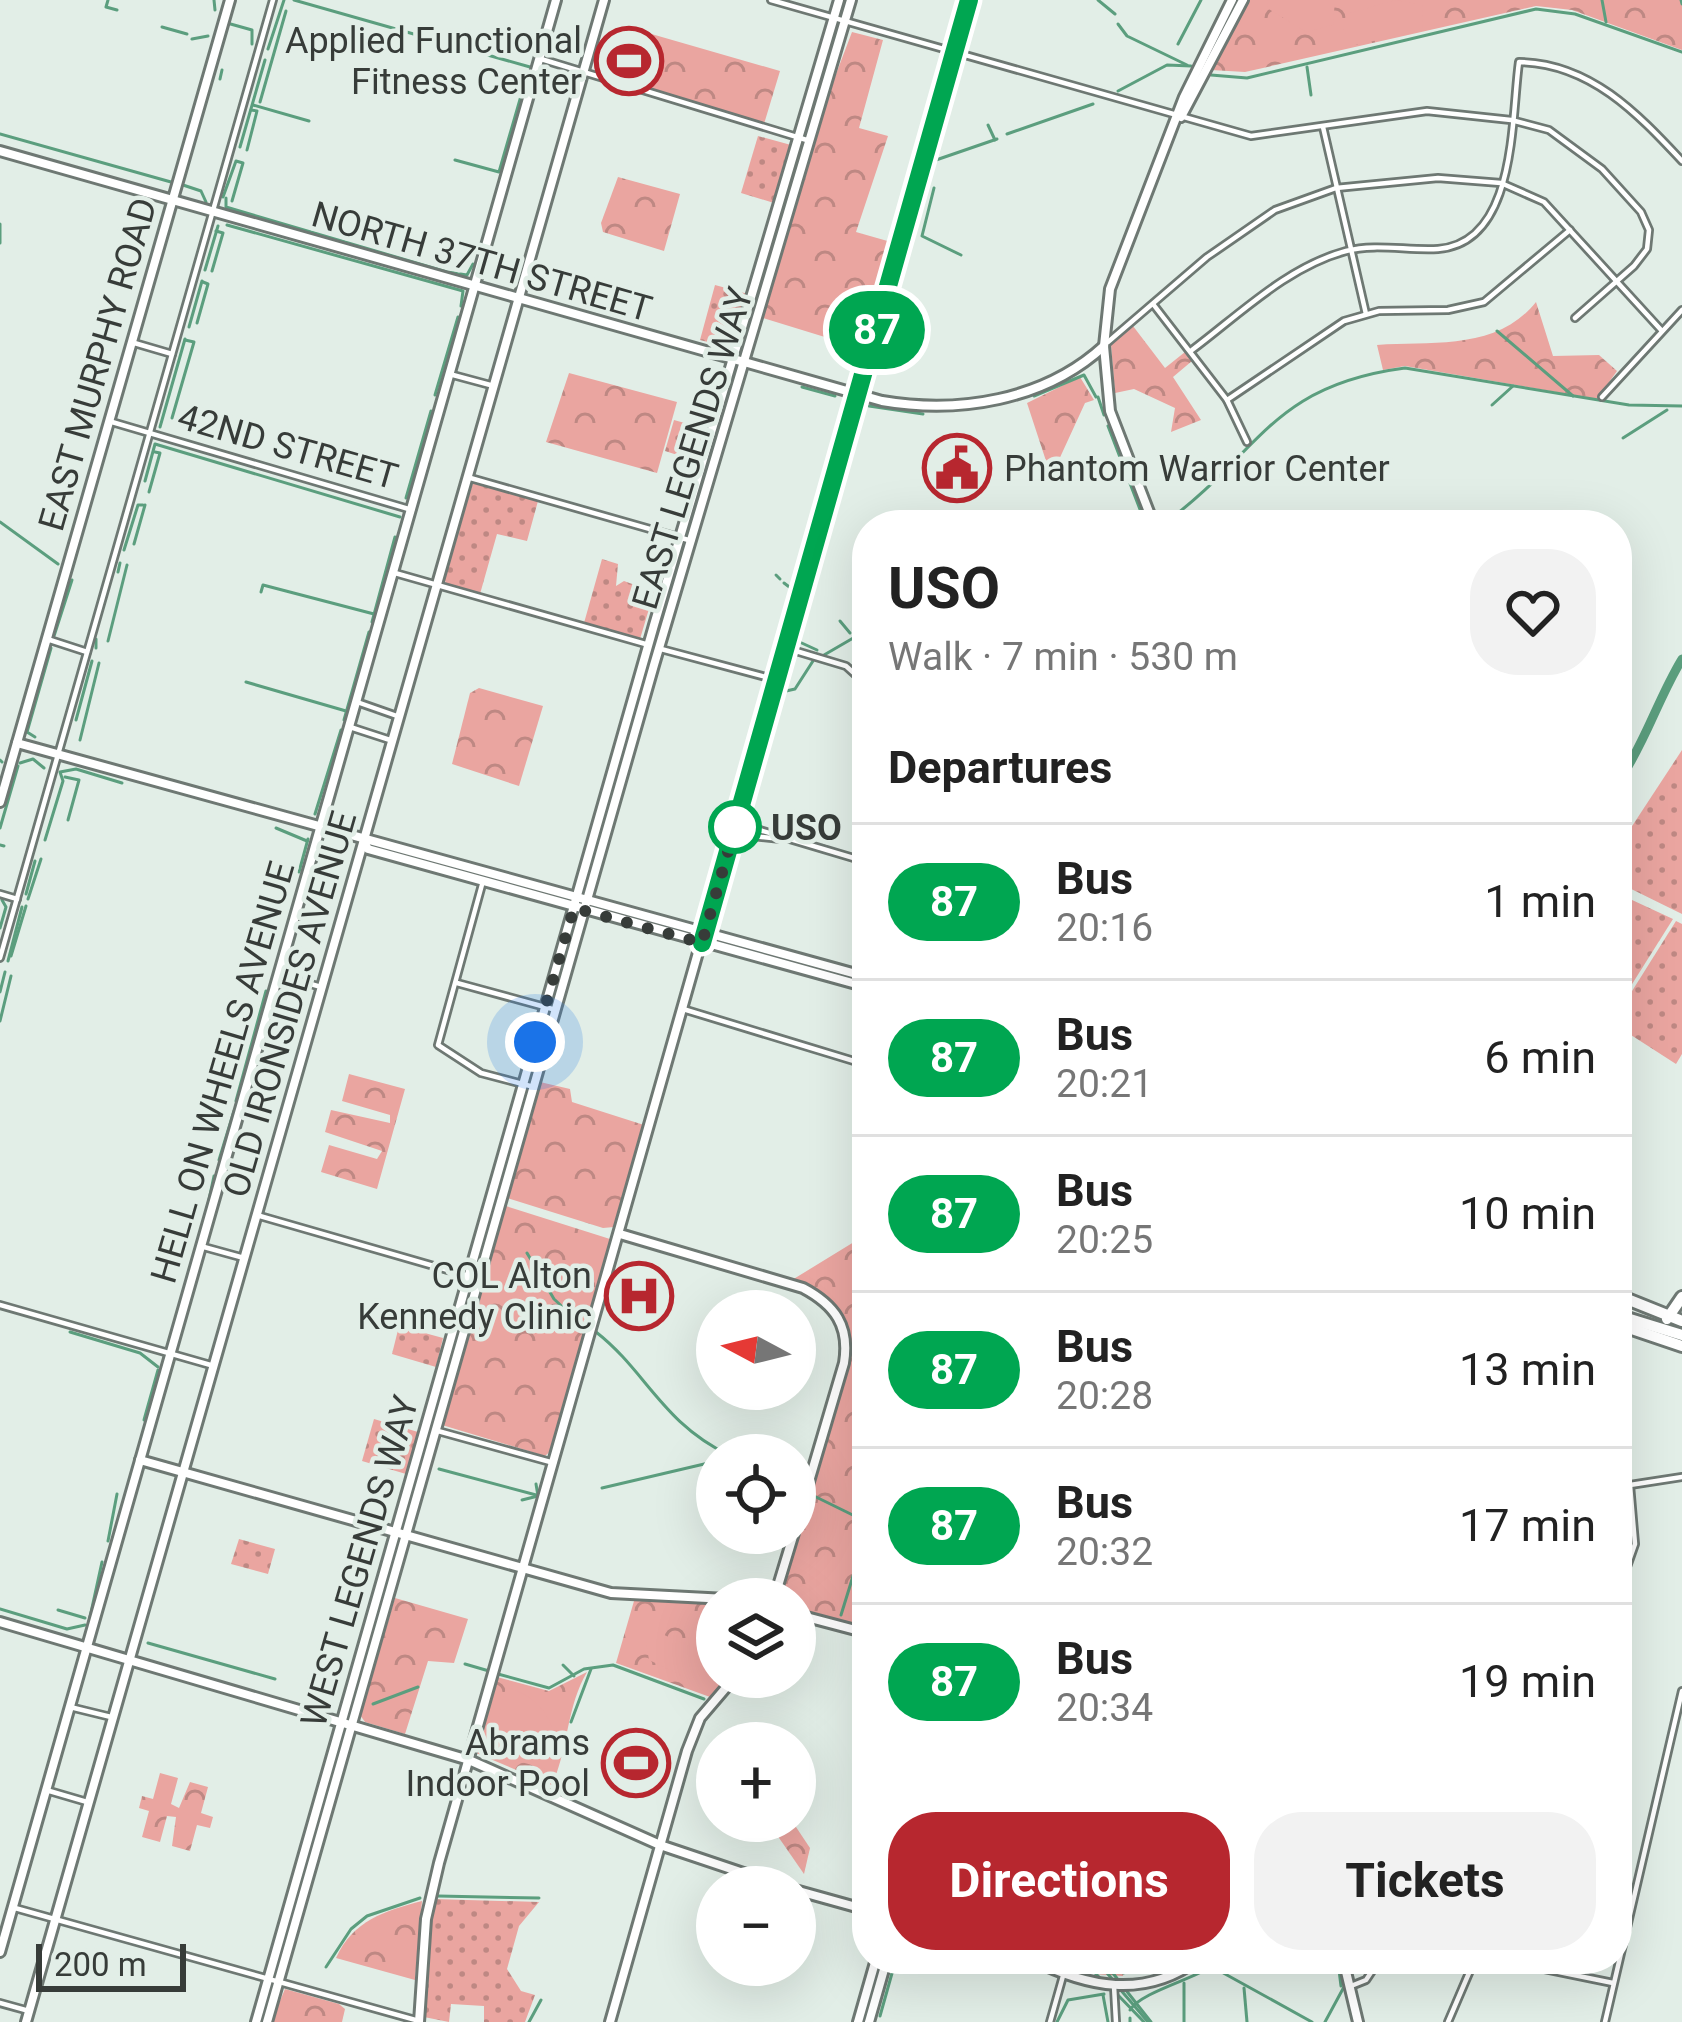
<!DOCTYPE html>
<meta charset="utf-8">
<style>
:root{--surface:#fff;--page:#f2f2f2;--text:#222;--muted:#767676;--line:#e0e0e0;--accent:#b7272f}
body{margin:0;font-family:Roboto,sans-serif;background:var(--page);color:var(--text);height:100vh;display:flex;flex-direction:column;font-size:45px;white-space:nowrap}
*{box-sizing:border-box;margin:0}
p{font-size:39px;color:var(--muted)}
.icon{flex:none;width:66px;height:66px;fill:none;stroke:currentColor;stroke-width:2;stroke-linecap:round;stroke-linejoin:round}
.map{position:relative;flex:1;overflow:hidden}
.sheet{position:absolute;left:852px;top:510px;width:780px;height:1464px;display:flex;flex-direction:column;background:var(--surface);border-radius:48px;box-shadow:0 12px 48px #0002}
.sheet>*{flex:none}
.badge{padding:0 24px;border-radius:39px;font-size:42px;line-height:78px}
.needle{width:78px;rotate:277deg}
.controls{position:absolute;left:696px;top:1290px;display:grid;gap:24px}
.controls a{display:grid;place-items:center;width:120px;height:120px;border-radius:50%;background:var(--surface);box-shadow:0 12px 48px #0002;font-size:60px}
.scale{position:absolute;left:36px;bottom:30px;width:150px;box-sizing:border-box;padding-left:12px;border:6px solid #373c39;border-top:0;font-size:33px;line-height:42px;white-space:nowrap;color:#373c39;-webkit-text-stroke:9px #e2eee7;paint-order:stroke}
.you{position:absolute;width:60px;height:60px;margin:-30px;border:9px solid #fff;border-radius:50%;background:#1a73e8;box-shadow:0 0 0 18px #1a73e833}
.map>.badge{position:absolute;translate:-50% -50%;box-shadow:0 0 0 6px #fff}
h2{padding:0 36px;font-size:45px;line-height:108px}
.round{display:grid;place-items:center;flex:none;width:126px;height:126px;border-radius:48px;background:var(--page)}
.head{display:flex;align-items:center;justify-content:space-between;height:204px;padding:0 36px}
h1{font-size:57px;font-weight:700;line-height:90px}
.cta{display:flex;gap:24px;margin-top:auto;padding:24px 36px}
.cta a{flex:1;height:138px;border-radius:48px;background:var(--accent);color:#fff;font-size:48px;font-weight:700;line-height:138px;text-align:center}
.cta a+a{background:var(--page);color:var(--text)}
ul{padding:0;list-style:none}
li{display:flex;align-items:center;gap:36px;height:156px;padding:0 36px;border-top:3px solid var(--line)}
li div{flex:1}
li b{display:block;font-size:45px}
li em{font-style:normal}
li .badge{min-width:132px;font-weight:700;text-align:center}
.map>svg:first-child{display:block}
.grass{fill:url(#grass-dots)}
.park{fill:url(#park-crowns)}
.garden{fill:#eaa5a0}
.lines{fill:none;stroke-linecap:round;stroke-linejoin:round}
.stream{stroke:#5b9e7e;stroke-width:3}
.river{stroke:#5b9e7e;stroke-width:9}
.minor-casing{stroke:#6e7873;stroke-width:10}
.tertiary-casing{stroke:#6e7873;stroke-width:14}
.primary-casing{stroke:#6e7873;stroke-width:16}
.minor{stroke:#fff;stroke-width:4.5}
.tertiary{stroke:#fff;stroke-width:8}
.primary{stroke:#fff;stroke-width:10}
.line-casing{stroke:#fff;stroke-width:27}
.line{stroke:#00a651;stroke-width:18}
.walk{stroke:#373c39;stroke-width:12;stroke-dasharray:0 21.6}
.stop-dot{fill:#fff;stroke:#00a651;stroke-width:6}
.labels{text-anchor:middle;stroke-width:9;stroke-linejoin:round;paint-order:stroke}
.poi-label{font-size:36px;fill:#373c39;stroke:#e2eee7;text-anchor:end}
.street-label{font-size:36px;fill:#373c39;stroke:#e2eee7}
.stop-label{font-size:36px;font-weight:bold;fill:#373c39;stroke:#e2eee7;text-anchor:start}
</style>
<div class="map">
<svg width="1682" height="2022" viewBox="0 0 1682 2022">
<defs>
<pattern id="grass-dots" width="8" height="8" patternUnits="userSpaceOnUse" patternTransform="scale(3)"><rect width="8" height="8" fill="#eaa5a0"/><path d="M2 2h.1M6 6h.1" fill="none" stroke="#be8883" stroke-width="1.8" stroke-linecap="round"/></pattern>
<pattern id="park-crowns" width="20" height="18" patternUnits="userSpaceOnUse" patternTransform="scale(3)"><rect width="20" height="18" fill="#eaa5a0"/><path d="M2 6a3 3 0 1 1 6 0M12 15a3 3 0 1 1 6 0" fill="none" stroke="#be8883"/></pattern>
</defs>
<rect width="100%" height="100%" fill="#e2eee7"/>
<!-- grass -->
<g class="grass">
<polygon points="758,136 791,145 774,203 741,193"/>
<polygon points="715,285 748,294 731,348 700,340"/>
<polygon points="674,420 706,429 696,461 665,451"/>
<polygon points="473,483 538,501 527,541 497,534 480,594 446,584 444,577"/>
<polygon points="602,559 618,564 616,586 624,581 654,592 640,639 584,623"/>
<polygon points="1682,750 1682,914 1617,882 1617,849"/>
<polygon points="1617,893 1673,919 1617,1008"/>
<polygon points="1676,921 1682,924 1682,1054 1676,1064 1617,1026 1617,1015"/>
<polygon points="399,1326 443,1338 436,1367 392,1354"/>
<polygon points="374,1419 418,1432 406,1474 362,1461"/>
<polygon points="239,1539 275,1549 268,1574 231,1564"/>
<polygon points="433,1899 539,1902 519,1926 507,1969 521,1991 535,1995 525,2022 484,2022 484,2006 451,2004 449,2022 424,2017"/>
<polygon points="1056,1959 1167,1959 1124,1970 1123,1976 1094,1974"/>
</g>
<!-- park -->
<g class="park">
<polygon points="1246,0 1682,0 1682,50 1572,10 1536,6 1245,72 1211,70"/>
<polygon points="852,32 883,40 859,128 888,136 856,232 898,244 867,350 763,318 822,111"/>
<polygon points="648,33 780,71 764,124 650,92 659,58 632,50 635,39"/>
<polygon points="618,177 680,194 664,251 603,232 601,223"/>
<path d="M1536,302L1553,356L1599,355L1617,371L1597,399L1405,366L1383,370L1377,345C1433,341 1497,351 1536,302Z"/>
<polygon points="1133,326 1165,368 1185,352 1192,361 1173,377 1201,420 1171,432 1175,408 1134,389 1115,393 1111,345"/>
<polygon points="569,373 677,402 657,473 546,442"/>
<polygon points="1080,377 1094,400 1085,403 1057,464 1048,467 1027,403"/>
<polygon points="479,688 543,706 519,786 452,764 470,693"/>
<polygon points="349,1074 405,1089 377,1189 321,1172 329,1145 377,1159 382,1151 325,1132 331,1110 390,1123 390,1115 342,1101"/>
<polygon points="540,1082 570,1089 572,1102 644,1125 614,1227 603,1228 507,1198"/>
<polygon points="506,1206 610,1239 553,1449 545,1456 442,1425"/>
<path d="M867,1234V1629L795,1610V1599H779V1594L850,1356C851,1315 830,1291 792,1280Z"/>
<polygon points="395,1598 468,1619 454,1663 428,1661 405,1734 365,1722 360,1715"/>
<polygon points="634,1601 717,1602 717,1677 728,1677 710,1697 616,1663"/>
<path d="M587,1672C566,1708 569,1747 552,1785L476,1753L497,1677L549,1691Z"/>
<polygon points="160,1773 178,1778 171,1804 179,1808 190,1782 208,1787 201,1813 213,1817 210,1828 197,1825 190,1851 172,1846 176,1817 167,1816 160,1842 142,1837 149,1811 139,1808 142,1796 153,1799"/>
<polygon points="792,1821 810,1848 804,1874 768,1822"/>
<path d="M422,1901L415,1980L336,1958C353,1920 385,1911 422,1901Z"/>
<polygon points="285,1989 339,2004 345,2009 342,2022 271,2022"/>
</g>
<!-- garden -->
<g class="garden">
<polygon points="1268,0 1335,0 1333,25 1306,32 1267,8"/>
<polygon points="1395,0 1422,5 1423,30 1351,46 1342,26 1347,14"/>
<polygon points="662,1634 707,1654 703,1674 689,1679 649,1660 646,1642"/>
<path d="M506,1687C546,1698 563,1733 553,1771L489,1753Z"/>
</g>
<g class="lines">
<!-- stream -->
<g class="stream">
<polyline points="108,0 106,7 117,10"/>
<polyline points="214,0 215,10"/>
<polyline points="234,0 227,23 252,30 252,44"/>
<polyline points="294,0 530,67"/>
<polyline points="1098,0 1115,14"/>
<polyline points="1602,0 1606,22"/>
<polyline points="1681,0 1682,4"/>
<polyline points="1118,24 1127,36 1187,65"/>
<polyline points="162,27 187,34"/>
<polyline points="192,39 208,36"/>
<polyline points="1178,44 1201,0"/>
<polyline points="268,49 284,0"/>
<polyline points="535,49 540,33"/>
<polyline points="1307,67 1311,95"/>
<polyline points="1211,75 1247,78 1536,9 1575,14 1682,52"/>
<polyline points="220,79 222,70"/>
<polyline points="1118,91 1167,65 1191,66"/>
<polyline points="260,102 286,11"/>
<polyline points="253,105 309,121"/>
<polyline points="988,125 995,140"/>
<polyline points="0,134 171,182"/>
<polyline points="1007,134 1093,104"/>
<polyline points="240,147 265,60"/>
<polyline points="247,150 257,111 251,110"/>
<polyline points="455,160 499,172 521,96"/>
<polyline points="936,160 997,139"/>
<polyline points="183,185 201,191 206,202"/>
<polyline points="934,188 922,236 961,255"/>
<polyline points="223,197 236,161 243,163 232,201"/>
<polyline points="226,198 226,207 447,272 467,275 473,264"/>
<polyline points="0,224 0,243"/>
<polyline points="227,225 463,291 461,306"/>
<polyline points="205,270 218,226"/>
<polyline points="212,271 223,233 216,231"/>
<polyline points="197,323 208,284 203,282"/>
<polyline points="189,327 202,281"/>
<polyline points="1497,331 1573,396"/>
<polyline points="802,387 835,396"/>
<polyline points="435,395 458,317"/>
<polyline points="1034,396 1084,375 1096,397"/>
<polyline points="1098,397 1104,415"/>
<polyline points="1492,405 1513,386"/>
<polyline points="869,406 923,414"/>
<polyline points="172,418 194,342 185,340"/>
<polyline points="1108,426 1146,525"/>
<polyline points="160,427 185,339"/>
<polyline points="1623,438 1667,410"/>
<polyline points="145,481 155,444 400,517"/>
<polyline points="149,492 160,453 155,452"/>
<polyline points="406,498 431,411"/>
<polyline points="0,522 58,564"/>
<path d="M1162,525C1260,455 1268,386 1405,368L1629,405L1682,406"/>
<polyline points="134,544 145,505"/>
<polyline points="124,550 138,505 143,505"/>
<polyline points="118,572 120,563"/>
<polyline points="776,575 780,579"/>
<polyline points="784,583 796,592"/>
<polyline points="261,592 263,585 374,614"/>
<polyline points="840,621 850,633"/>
<polyline points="372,622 395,537"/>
<polyline points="54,636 72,580"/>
<polyline points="793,639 817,650"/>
<polyline points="108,641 127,565"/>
<polyline points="96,648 96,639"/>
<polyline points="824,655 867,630"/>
<polyline points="246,682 346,711"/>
<polyline points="786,691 795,689 813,661"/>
<polyline points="76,720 92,661"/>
<polyline points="344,720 369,632"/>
<polyline points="35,737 27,732 51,648"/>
<polyline points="80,740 99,663"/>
<polyline points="0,760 2,762"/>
<polyline points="20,763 33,759 44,768"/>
<polyline points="65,777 79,780 68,820"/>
<polyline points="1617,783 1624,773"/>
<polyline points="315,814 341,730"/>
<polyline points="0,828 18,766"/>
<polyline points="276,828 307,841"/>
<polyline points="45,840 63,781 60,772 76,769 122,783"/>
<polyline points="0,845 4,846"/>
<polyline points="299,872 308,839"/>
<polyline points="26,894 35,861"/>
<polyline points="28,899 41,859"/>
<polyline points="0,928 6,907 2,900"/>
<polyline points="11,956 26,906"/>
<polyline points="8,961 22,907"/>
<polyline points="0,992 5,972"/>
<polyline points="0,1021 11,976"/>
<polyline points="236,1101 266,991"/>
<polyline points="219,1160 234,1111"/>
<polyline points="207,1209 214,1176"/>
<polyline points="527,1253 554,1299 587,1330"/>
<polyline points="70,1332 140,1353 158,1367"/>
<path d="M596,1332C646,1371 662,1423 729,1455"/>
<polyline points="144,1420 158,1370"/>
<polyline points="439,1469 540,1496"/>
<polyline points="795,1487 799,1489"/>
<polyline points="602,1488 717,1461"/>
<polyline points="814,1496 867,1522"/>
<polyline points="522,1500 538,1496 536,1484"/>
<polyline points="108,1541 117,1494"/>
<polyline points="0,1609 67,1629 85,1625"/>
<polyline points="58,1610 85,1618"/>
<polyline points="841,1615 854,1573 867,1551"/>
<polyline points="88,1626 102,1562"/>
<polyline points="148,1643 275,1679"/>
<polyline points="465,1664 489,1671"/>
<polyline points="563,1665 574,1676"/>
<polyline points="498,1674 549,1688 584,1669 613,1665 704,1699"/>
<polyline points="373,1704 418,1687"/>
<polyline points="571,1722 591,1669"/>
<polyline points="438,1896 539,1898"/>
<polyline points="1081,1959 1100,1978"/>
<polyline points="1095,1959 1113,1980"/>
<polyline points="1102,1959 1119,1981"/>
<polyline points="1207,1964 1312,2022"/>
<polyline points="326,1967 351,1929 367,1916 420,1898"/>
<polyline points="1339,1970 1341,1986"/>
<polyline points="1123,1973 1170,1959"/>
<polyline points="1184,1983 1184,2022"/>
<polyline points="1119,1988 1148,2022"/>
<polyline points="1244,1988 1247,2022"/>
<polyline points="1125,1989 1151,2022"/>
<polyline points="1116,1993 1144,2022"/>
<polyline points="1103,1995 1108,2022"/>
<path d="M1130,2010C1140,1993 1190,1980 1211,1967"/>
<polyline points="880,2016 896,1959"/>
<polyline points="1130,2018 1130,2022"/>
<polyline points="529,2022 541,2000"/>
<polyline points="1057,2022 1068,2000 1104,1994"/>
<polyline points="1325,2022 1345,1985"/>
</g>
<!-- river -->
<path class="river" d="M1624,773C1648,735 1659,697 1682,659"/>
<!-- minor casing -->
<g class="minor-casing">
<g id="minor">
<polyline points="771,0 1251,136 1427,111 1511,120 1549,130 1602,169 1641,212 1649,230 1647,249 1634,266 1575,318"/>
<polyline points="541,59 810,141"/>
<polyline points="1323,127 1366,314"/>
<polyline points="1153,304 1227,400 1247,442"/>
<polyline points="131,342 172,354"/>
<polyline points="1108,342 1207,257 1275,210 1336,188 1438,178 1501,183 1544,202 1662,331"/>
<path d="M1192,350C1240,314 1287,267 1346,251C1376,243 1408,251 1438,249C1517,243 1511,119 1519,62C1590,63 1637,113 1682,161"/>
<polyline points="453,375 494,386"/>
<polyline points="1602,397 1682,310"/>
<polyline points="1227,400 1344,321 1379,311 1448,310 1484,302 1570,230"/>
<polyline points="112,422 412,510"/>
<polyline points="467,477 692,541"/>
<polyline points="395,573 649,645"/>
<polyline points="47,639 87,652"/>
<polyline points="786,648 846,666 867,685"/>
<polyline points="661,649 777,680"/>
<polyline points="357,702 397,716"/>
<polyline points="350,727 390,740"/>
<polyline points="736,823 867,862"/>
<polyline points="733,834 781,839"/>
<polyline points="483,881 438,1045 481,1073 534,1087"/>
<polyline points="0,894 17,899"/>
<polyline points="0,958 273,0"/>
<polyline points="280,975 321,987"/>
<polyline points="457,983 556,1010"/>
<polyline points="683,1009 867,1065"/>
<polyline points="260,1216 479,1279"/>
<polyline points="204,1247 244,1258"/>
<polyline points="0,1305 214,1366"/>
<polyline points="438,1431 554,1463"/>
<polyline points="1617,1487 1682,1477"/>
<polyline points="1617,1595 1635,1544 1630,1485"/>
<polyline points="70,1707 111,1717"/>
<polyline points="46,1790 87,1802"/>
<polyline points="15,1908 419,2021"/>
<polyline points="1495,1959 1613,1983"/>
<polyline points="1114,1986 1116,2022"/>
<polyline points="1351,1986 1366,1980 1380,1959"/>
<polyline points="0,2003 29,2011"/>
<polyline points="1050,2022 1063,1976"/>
<polyline points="1448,2022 1475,1959"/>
<polyline points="1605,2022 1682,1691"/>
</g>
</g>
<!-- tertiary casing -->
<g class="tertiary-casing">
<g id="tertiary">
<polyline points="1181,117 1243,0"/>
<path d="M0,151L882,401C958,414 1044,401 1104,346"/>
<polyline points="1154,525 1110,411 1104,346 1110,289 1184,97 1232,0"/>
<polyline points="17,743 867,977"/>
<polyline points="0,802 230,0"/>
<polyline points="364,842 368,849 867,987"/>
<path d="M620,1234L803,1288C835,1305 850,1326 844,1363L795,1529"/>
<polyline points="140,1460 611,1593 727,1599"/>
<polyline points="774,1599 794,1533"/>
<polyline points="795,1614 867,1633"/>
<polyline points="0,1622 469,1760 660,1845 785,1887"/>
<polyline points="795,1890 867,1910"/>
<polyline points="0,1952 556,0"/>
<path d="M1031,1959C1087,1987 1144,2000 1199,1959"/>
<polyline points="1343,1959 1358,2022"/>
<polyline points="26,2022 604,0"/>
<polyline points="256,2022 654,625 839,0"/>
<polyline points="267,2022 654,665 851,0"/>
<polyline points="419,2022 426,1919 439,1863 969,0"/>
<polyline points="610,2022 687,1751 700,1718 735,1677"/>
<polyline points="858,2022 876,1959"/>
<polyline points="869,2022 887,1959"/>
</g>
</g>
<!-- primary casing -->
<g class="primary-casing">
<g id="primary">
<polyline points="1617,1295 1682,1321"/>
<polyline points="1617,1315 1682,1335"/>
<polyline points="1667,1319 1682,1297"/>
<polyline points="1617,1324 1682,1346"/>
</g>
</g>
<!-- minor -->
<use href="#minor" class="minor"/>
<!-- tertiary -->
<use href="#tertiary" class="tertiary"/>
<!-- primary -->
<use href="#primary" class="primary"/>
</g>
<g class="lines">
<!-- line casing -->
<g class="line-casing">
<polyline id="line" points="702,943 969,0"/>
</g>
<!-- line -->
<use href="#line" class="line"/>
<!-- walk -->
<polyline class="walk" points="535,1042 574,908 702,943 735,827"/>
</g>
<!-- icons -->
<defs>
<g id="stadium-ring" transform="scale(3.45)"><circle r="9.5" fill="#e2eee7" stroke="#b7272f" stroke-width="1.5"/><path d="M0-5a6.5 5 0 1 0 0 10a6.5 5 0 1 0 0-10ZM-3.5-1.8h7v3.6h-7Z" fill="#b7272f"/></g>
<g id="civic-ring" transform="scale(3.45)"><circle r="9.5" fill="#e2eee7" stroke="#b7272f" stroke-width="1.5"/><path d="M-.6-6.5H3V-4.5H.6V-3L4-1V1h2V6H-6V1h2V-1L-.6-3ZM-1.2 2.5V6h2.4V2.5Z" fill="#b7272f"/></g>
<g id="hospital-ring" transform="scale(3.45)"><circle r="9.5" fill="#e2eee7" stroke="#b7272f" stroke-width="1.5"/><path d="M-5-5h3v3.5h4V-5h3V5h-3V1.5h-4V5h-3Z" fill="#b7272f"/></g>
</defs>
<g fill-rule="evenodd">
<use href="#stadium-ring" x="629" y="61"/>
<use href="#civic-ring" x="957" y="468"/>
<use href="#hospital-ring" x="639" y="1296"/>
<use href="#stadium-ring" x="636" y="1763"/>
</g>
<!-- markers -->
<circle class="stop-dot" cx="735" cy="827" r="24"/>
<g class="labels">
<!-- poi labels -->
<g class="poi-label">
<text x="582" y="53">Applied Functional<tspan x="582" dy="41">Fitness Center</tspan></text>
<text x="1004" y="481" text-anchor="start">Phantom Warrior Center</text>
<text x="592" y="1288">COL Alton<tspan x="592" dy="41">Kennedy Clinic</tspan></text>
<text x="590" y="1755">Abrams<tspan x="590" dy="41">Indoor Pool</tspan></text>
</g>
<!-- street labels -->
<g class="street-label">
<text transform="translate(482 261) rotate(16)" y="13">NORTH 37TH STREET</text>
<text transform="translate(97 364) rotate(-74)" y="13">EAST MURPHY ROAD</text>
<text transform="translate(288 446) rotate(16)" y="13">42ND STREET</text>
<text transform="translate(692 448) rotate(-73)" y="13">EAST LEGENDS WAY</text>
<text transform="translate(289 1004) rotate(-74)" y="13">OLD IRONSIDES AVENUE</text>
<text transform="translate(222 1072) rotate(-74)" y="13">HELL ON WHEELS AVENUE</text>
<text transform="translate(359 1561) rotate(-74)" y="13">WEST LEGENDS WAY</text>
</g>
<!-- stop labels -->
<g class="stop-label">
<text x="771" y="840">USO</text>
</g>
</g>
</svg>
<div class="controls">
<a><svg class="needle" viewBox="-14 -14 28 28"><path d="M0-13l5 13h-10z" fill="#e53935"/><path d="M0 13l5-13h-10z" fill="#767676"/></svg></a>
<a><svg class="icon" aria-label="locate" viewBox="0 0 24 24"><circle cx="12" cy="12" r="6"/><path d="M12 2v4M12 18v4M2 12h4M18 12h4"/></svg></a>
<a><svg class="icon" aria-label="layers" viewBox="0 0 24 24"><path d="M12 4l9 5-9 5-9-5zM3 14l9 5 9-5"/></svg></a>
<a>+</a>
<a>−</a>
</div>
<div class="scale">200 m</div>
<div class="you" style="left:535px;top:1042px"></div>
<b class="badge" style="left:877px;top:330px;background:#00a651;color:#fff">87</b>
<section class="sheet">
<div class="head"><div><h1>USO</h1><p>Walk · 7 min · 530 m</p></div><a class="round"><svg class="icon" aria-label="heart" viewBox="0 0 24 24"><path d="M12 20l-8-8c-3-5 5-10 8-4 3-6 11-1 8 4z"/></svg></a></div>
<h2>Departures</h2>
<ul>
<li><span class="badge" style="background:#00a651;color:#fff">87</span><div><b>Bus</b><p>20:16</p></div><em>1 min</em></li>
<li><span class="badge" style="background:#00a651;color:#fff">87</span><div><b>Bus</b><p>20:21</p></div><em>6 min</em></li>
<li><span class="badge" style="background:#00a651;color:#fff">87</span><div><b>Bus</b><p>20:25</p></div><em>10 min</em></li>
<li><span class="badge" style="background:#00a651;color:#fff">87</span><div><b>Bus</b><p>20:28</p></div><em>13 min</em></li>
<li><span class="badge" style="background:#00a651;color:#fff">87</span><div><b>Bus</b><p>20:32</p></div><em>17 min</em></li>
<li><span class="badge" style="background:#00a651;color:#fff">87</span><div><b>Bus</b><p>20:34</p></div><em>19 min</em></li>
</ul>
<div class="cta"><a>Directions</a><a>Tickets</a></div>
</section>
</div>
